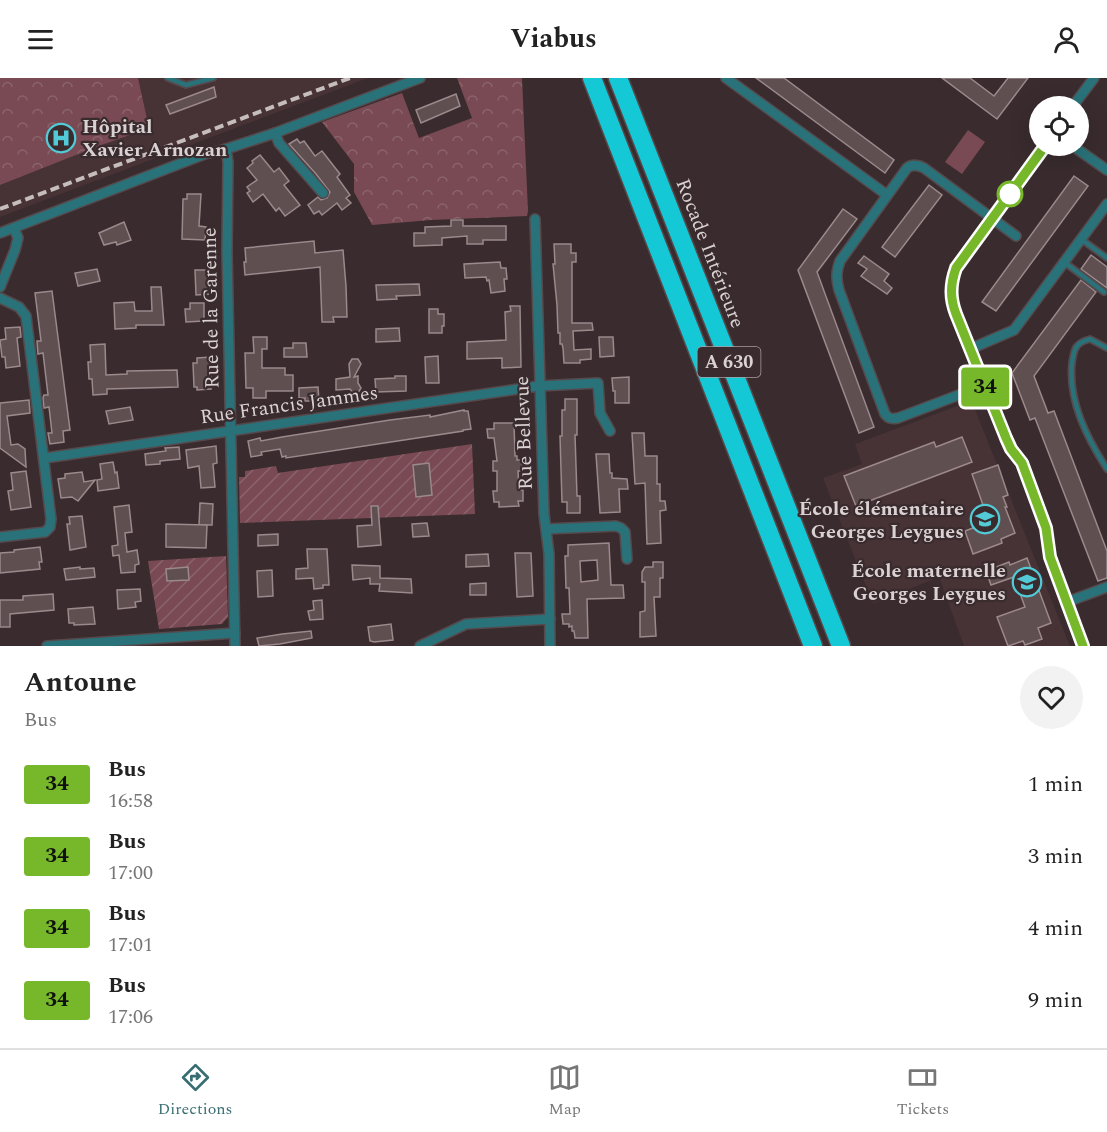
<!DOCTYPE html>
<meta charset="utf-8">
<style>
:root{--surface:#fff;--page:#f2f2f2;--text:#222;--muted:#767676;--line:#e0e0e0;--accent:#386e73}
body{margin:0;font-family:Spectral,serif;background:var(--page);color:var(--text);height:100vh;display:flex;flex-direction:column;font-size:22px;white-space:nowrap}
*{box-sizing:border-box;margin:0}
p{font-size:20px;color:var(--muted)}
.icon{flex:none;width:33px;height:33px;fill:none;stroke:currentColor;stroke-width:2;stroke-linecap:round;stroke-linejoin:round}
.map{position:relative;height:568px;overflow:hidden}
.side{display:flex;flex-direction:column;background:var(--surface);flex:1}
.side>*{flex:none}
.badge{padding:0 12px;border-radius:4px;font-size:21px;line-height:39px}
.controls{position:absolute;left:1029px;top:18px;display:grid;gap:12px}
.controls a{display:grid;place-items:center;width:60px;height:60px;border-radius:50%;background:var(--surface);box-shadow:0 6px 24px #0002;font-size:30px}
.map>.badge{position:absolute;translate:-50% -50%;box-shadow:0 0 0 3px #fff}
.round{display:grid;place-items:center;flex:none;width:63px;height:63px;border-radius:32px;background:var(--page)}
.overview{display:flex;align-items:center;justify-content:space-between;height:102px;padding:0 24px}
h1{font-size:28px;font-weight:700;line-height:45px}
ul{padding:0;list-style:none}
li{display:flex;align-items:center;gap:18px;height:72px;padding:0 24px}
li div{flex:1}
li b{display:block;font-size:22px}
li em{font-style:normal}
li .badge{min-width:66px;font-weight:700;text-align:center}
header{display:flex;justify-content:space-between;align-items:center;height:78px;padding:0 24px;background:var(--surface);font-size:27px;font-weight:700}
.menu{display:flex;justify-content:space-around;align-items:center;height:84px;border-top:2px solid var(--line);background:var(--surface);font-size:16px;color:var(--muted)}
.menu a{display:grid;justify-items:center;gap:3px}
.menu .current{color:var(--accent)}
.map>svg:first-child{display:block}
.built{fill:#473235}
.forest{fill:url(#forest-crowns)}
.park{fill:#794a53}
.garden{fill:url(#garden-furrows)}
.building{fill:#5f4f51;stroke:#9b898c;stroke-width:1.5;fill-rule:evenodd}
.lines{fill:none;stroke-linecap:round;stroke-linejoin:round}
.lane-casing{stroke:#56494c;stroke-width:8}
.street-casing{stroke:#56494c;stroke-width:12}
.highway-casing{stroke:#56494c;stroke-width:21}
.lane{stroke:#297279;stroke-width:4.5}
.street{stroke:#297279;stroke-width:9}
.highway{stroke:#14c8d6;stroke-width:18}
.rail{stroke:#c6bdbe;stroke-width:4;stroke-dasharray:9 4.5;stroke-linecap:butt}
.line-casing{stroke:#fff;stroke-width:14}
.line{stroke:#76b82a;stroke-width:9}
.stop-dot{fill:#fff;stroke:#76b82a;stroke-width:3}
.labels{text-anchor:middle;stroke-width:4.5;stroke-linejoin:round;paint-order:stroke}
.shield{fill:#392b2e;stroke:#aa9fa1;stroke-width:1.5}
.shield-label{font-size:18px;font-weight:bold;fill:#dad1d2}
.poi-label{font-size:20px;font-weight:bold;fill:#dad1d2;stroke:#392b2e;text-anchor:end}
.street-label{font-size:20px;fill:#dad1d2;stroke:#392b2e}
</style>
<header><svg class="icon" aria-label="menu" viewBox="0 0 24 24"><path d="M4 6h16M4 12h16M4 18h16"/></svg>Viabus<svg class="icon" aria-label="person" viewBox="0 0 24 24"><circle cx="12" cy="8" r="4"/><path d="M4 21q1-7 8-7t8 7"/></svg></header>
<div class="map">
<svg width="1107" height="568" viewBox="0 0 1107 568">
<defs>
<pattern id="forest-crowns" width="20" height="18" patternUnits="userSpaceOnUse" patternTransform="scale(1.5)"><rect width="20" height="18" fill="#794a53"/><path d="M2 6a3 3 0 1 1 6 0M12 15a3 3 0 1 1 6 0" fill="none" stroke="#8b636b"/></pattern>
<pattern id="garden-furrows" width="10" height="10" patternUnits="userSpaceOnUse" patternTransform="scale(1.5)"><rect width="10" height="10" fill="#794a53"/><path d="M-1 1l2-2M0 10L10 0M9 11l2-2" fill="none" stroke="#8b636b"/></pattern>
</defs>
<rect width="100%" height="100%" fill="#392b2e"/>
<!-- built -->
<g class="built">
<polygon points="0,0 368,0 0,139"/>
<polygon points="965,325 974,329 1070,568 964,568 939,499 873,526 823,400 862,386 855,366"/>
</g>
<!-- forest -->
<g class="forest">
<polygon points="0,0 138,0 149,50 96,69 0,107"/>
<polygon points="457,0 522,0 528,133 527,138 431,142 372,147 354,114 354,86 322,44 402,15 419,60 472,40"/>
</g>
<!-- park -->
<polygon class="park" points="968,52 985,64 962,96 945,84"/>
<!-- garden -->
<g class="garden">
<polygon points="472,366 475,436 240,445 239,399 245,399 245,393 276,388 278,395"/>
<polygon points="226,478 228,539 222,546 159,551 148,483"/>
</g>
<!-- building -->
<g class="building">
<polygon points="756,0 784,0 894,82 885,95"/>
<polygon points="942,0 970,0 994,18 1008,0 1028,0 997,41"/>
<polygon points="214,9 216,19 170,36 166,27"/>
<polygon points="456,16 460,28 421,45 416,32"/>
<polygon points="297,61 300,65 304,63 315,78 322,73 340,96 337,99 350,117 346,120 351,125 342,132 337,125 322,137 319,133 314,136 308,127 318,119 321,122 327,120 330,114 316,96 289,66"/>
<polygon points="260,77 274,94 279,90 289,103 284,107 300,127 285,138 279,130 276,133 263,116 253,124 247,115 250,113 247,109 257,102 247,90 253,85 252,83"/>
<polygon points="1074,98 1088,108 996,233 982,224"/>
<polygon points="929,107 942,117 895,179 882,169"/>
<polygon points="187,116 201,116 199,148 206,149 205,162 182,161 183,121 187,121"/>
<polygon points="843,131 857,141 817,194 874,349 859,355 798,192"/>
<polygon points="451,142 463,142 463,148 506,148 506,162 483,162 483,166 467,166 467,158 442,160 442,167 414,168 414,155 425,155 425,149 451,148"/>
<polygon points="124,144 131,162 117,167 116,164 104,167 99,155"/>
<polygon points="314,163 315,175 343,172 346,208 347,239 333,239 334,244 322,244 320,189 245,197 244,184 246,184 245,170"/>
<polygon points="554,166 571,166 571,175 576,175 576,184 572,184 572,245 592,245 593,252 573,253 574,272 591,271 591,281 580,282 580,285 564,285 563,270 562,266 560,266 560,255 558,255 557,227 553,186 555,186"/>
<polygon points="1091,177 1107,189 1107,210 1081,191"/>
<polygon points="864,178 889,196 884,203 892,210 887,216 861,198 867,191 858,185"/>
<polygon points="500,184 501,190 506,190 507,201 504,201 505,213 491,215 489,202 487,203 486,199 465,200 464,186"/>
<polygon points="97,191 100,203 78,208 75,195"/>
<polygon points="195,192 209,192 210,216 196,217"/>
<polygon points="1081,202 1096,214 1034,298 1048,335 1054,333 1107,473 1107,500 1098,503 1035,340 1030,342 1012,295"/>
<polygon points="419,206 420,217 396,218 397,221 377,222 376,207"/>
<polygon points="151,209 161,209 164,247 136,247 136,250 115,251 114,225 134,224 135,233 152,233"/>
<polygon points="52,213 70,352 63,353 64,364 50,366 48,355 52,355 49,329 44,330 43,320 44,317 48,317 43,275 38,276 37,263 41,263 35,215"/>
<polygon points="190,225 204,225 204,243 186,244 185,231 190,231"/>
<polygon points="510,228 520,228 521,289 502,290 502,280 467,281 467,264 506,262 505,234 511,233"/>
<polygon points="429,231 438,231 438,236 444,236 444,248 442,248 442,255 429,255"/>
<polygon points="20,249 21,259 17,260 20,288 6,290 5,279 2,279 0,262 6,261 5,250"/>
<polygon points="399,250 400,263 376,264 376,251"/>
<polygon points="253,259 267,259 267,271 262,271 262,290 285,290 285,297 293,297 293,313 266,313 266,320 253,320 253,310 246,310 245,275 254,275"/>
<polygon points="599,259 613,259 614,278 600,279"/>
<polygon points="293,265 306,265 307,279 284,279 284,270 293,270"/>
<polygon points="105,266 106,297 127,296 127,293 177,292 178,309 107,311 107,316 93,317 92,301 89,301 88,284 91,284 90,267"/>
<polygon points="438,278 439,305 426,305 425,279"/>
<polygon points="211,279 211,311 197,312 197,309 194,309 193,285 197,285 197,280"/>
<polygon points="352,281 358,281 361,286 354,299 358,298 358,305 361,310 358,315 353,315 350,311 336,312 336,301 350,299 349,286"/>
<polygon points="395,298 406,298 406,313 376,314 375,301 395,300"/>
<polygon points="629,299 629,325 615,325 615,313 613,313 612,300"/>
<polygon points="318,309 319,323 305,323 305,320 299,320 299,310"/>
<polygon points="565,321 577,321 577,357 575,357 577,418 580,418 580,435 567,435 567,424 562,424 560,358 562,358 562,332 565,332"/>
<polygon points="29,322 30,335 7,338 11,367 18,366 25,371 26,389 0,370 0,325"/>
<polygon points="130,329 133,342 109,346 106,333"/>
<polygon points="464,332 464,333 468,333 471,351 463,352 463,353 286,380 286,378 282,379 280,371 261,374 262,377 251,379 248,363 260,360 261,363 282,359 390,342 430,337 430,339"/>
<polygon points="494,345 514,345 515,378 517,378 517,382 522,382 522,393 518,393 519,412 523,412 523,423 518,423 519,428 499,429 499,424 494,424 493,413 497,413 497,393 493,393 493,383 497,383 494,360 488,360 487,351 494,351"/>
<polygon points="632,355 644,355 645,378 657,378 657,406 660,406 660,423 665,423 666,432 660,433 661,465 647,466 645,405 635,406"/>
<polygon points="962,359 972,384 856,428 844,398 934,364 936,369"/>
<polygon points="216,368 217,385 213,386 215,409 201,410 199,388 188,390 186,372"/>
<polygon points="179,369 180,381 160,383 160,386 146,387 145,376 166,373 165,370"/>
<polygon points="596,376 609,376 610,395 612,395 612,400 627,401 628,411 619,411 620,434 600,435"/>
<polygon points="113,384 115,395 117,394 119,410 98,413 97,402 102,401 100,386"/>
<polygon points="429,385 432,417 416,419 413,387"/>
<polygon points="998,387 1008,417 1003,419 1007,429 1005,429 1015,455 1001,461 1002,465 973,476 965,453 989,444 972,396"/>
<polygon points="26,393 31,429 11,432 8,413 13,412 11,395"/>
<polygon points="82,394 84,404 95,402 78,423 72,419 61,420 58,401 65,400 65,396"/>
<polygon points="200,425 213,426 212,447 199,447"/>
<polygon points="129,427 132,454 125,455 127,474 137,472 139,486 135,487 135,494 121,495 119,477 113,478 112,468 118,467 114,429"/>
<polygon points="371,428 378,428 381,467 358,469 357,448 372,447"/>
<polygon points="82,438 86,469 70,472 67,446 70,446 69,439"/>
<polygon points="427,445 429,458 413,459 412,446"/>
<polygon points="166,446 207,447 206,470 166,469"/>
<polygon points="278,456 278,467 258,468 258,457"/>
<path d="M609,465L611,507H623L624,520L587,521L588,560H575L574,553H572V548L569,549V546H563L562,536H570L569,510H566L565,478H568V467ZM597,482L598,502L581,504L580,483Z"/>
<polygon points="40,469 42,484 39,484 40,491 0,495 0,475 14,474 14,472"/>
<polygon points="307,471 327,471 329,507 323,507 323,510 314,511 313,500 296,501 296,491 308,490"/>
<polygon points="515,475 531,475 533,518 517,519"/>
<polygon points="488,476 489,488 466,489 466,477"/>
<polygon points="1027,480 1051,545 1038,550 1042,561 1025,567 1023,563 1008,568 997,539 1025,529 1014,499 991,507 986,493 1009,484 1010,487"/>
<polygon points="653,484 663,484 663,500 660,500 660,519 654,519 656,558 640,559 640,534 645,533 645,504 642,504 642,494 645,489 653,489"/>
<polygon points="352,487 380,488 380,500 411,501 412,515 379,513 380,506 370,506 370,500 353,502"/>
<polygon points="80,489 80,491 94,490 95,499 66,502 64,491"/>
<polygon points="188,489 189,502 167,503 166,491"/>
<polygon points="272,492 273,518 258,519 257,493"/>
<polygon points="486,505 486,517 470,517 470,506"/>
<polygon points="140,511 141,523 135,524 136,529 118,531 117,512"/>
<polygon points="53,516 54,532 10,536 10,549 0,549 0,522 23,522 23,518"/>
<polygon points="322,522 323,541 310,542 308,533 314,532 313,523"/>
<polygon points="93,529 95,546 74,547 74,545 69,545 68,531"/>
<polygon points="391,546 393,562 374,564 370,563 368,549"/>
<polygon points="311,553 312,560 280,566 259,568 257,560 282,556"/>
</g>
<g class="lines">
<!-- lane casing -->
<g class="lane-casing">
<g id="lane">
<polyline points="168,0 186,7 213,0"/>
<polyline points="1081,161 1107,180"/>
<polyline points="1064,184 1104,214"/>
<path d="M1107,270L1090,261C1075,265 1074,271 1072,285C1068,323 1087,360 1107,391"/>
</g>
</g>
<!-- street casing -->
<g class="street-casing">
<g id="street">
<polyline points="726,0 887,117"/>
<polyline points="1073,28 1094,0"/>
<polyline points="1040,53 1040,56"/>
<polyline points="275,55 279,65 323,115"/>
<path d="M1045,68L956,190C950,206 950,220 956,236L1006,360L1011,371L1022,385L1046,450L1050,479L1083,568"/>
<polyline points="1047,68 1053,70 1062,68"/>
<polyline points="1073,68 1107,92"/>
<polyline points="226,71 228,84 227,173 235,568"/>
<polyline points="535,141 544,436 549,476 550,568"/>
<polyline points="0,155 205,76 226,71 275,55 420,0"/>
<polyline points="0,209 15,172 18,160 14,150"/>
<polyline points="0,220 19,229 26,238 51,441 50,449 45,454 0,459"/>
<polyline points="970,271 1014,252 1107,126"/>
<path d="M985,307L898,340C892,341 889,341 885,336L839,212C836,201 836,194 840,183L907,90C912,86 918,87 924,90L1016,158"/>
<polyline points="45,380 539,308 598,305 600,335 610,353"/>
<polyline points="546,451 616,448 621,450 625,454 627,481"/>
<polyline points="1067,524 1107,509"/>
<polyline points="47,568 235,555"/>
<polyline points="420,568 466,546 550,541"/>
</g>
</g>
<!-- highway casing -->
<g class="highway-casing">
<g id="highway">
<polyline points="592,0 813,568"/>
<polyline points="618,0 841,568"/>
</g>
</g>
<!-- lane -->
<use href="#lane" class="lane"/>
<!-- street -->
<use href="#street" class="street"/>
<!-- highway -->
<use href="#highway" class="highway"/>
<!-- rail -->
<polyline class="rail" points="0,131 350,0"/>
</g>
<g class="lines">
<!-- line casing -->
<g class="line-casing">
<path id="line" d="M1045,68L956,190C950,207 950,220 956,236L1006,360L1011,371L1022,385L1046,450L1050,479L1083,568"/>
</g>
<!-- line -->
<use href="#line" class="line"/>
</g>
<!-- icons -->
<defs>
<g id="hospital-ring" transform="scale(1.5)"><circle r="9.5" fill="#392b2e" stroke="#52cbd7" stroke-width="1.5"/><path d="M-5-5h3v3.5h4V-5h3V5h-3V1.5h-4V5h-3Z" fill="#52cbd7"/></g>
<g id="school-ring" transform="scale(1.5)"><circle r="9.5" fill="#392b2e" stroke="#52cbd7" stroke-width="1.5"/><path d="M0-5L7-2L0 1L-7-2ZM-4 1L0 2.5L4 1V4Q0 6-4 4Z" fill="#52cbd7"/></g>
</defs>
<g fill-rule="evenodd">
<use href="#hospital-ring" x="61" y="60"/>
<use href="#school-ring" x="985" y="441"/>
<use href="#school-ring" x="1027" y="504"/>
</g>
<!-- markers -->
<circle class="stop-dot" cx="1010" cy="116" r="12"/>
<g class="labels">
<!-- shield labels -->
<rect class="shield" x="697.5" y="269" width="63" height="30" rx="4.5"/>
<g class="shield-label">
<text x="729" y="290">A 630</text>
</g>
<!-- poi labels -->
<g class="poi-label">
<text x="82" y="55" text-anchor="start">Hôpital<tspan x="82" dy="23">Xavier Arnozan</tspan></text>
<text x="964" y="437">École élémentaire<tspan x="964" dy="23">Georges Leygues</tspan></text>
<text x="1006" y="499">École maternelle<tspan x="1006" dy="23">Georges Leygues</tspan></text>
</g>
<!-- street labels -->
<g class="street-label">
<text transform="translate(711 175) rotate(69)" y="7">Rocade Intérieure</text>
<text transform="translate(210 230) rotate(-91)" y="7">Rue de la Garenne</text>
<text transform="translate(289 326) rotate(-8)" y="7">Rue Francis Jammes</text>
<text transform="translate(523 355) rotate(-92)" y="7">Rue Bellevue</text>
</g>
</g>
</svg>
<div class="controls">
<a><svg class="icon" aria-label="locate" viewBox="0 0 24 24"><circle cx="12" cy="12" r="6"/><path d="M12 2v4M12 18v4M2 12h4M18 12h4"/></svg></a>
</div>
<b class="badge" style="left:985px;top:309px;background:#76b82a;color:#111">34</b>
</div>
<section class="side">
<div class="overview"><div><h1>Antoune</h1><p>Bus</p></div><a class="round"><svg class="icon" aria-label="heart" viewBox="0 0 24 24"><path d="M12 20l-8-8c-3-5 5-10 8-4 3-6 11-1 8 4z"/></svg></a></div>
<ul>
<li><span class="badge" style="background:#76b82a;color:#111">34</span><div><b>Bus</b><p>16:58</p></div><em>1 min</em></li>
<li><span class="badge" style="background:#76b82a;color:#111">34</span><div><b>Bus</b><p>17:00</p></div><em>3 min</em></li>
<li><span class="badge" style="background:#76b82a;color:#111">34</span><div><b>Bus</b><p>17:01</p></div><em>4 min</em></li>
<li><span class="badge" style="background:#76b82a;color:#111">34</span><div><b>Bus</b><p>17:06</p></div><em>9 min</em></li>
</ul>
</section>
<nav class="menu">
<a class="current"><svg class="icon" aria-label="directions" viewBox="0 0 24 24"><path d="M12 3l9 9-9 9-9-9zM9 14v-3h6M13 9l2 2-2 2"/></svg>Directions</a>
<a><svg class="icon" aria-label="map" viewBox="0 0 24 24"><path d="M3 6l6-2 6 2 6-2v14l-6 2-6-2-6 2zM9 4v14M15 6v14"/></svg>Map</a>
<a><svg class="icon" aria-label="tickets" viewBox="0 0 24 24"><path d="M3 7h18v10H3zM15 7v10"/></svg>Tickets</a>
</nav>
